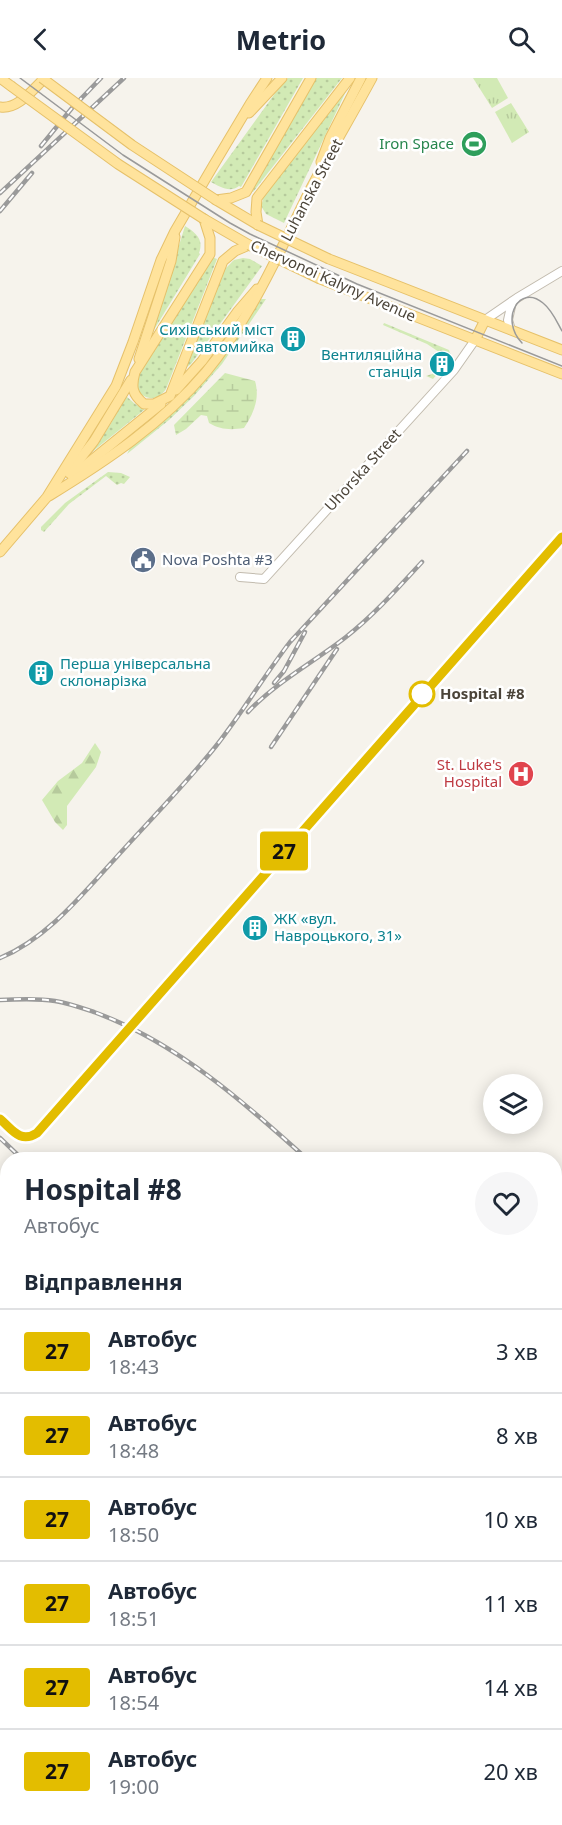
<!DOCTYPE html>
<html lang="uk">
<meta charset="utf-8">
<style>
:root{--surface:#fff;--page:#f6f6f7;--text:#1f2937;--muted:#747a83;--line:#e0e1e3}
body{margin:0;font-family:"Noto Sans",sans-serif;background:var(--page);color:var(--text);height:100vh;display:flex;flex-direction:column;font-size:22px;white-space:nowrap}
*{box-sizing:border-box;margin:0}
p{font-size:20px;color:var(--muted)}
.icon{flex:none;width:33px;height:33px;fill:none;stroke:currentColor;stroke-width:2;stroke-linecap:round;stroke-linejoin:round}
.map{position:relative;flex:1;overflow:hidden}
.drawer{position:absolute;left:0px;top:1074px;width:562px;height:674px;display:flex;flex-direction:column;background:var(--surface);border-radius:24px 24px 0 0;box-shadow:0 3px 15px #0003}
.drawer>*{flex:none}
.badge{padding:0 12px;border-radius:4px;font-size:21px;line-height:39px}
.buttons{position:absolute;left:483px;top:996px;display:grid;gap:12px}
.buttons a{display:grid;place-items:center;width:60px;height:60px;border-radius:50%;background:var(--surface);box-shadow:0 3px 15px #0003;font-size:30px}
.map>.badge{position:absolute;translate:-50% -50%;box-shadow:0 0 0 3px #fff}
h2{padding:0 24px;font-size:22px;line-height:54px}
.round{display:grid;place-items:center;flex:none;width:63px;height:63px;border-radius:32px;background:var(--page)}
.head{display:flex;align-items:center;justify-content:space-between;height:102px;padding:0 24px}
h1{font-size:28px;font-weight:700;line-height:45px}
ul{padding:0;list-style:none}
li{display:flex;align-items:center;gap:18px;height:84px;padding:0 24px;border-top:2px solid var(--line)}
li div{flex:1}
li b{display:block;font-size:22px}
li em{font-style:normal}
li .badge{min-width:66px;font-weight:700;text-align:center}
header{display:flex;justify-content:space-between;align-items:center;height:78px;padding:0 24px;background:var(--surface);font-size:27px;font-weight:700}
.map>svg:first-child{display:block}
.grass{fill:url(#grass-dots)}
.forest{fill:url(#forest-firs)}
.wetland{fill:url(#wetland-marsh)}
.park{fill:url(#park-tufts)}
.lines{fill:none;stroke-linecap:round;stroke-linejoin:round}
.minor-casing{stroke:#c2bbae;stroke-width:10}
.major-casing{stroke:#e6c16a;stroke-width:11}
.minor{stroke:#fff;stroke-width:8}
.major{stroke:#ffe39c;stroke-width:9}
.tram{stroke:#9a9a9a;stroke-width:1.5}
.rail-casing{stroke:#9a9a9a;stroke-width:4.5}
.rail{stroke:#fff;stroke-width:2;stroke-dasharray:7;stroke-linecap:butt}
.major-bridge-casing{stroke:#e6c16a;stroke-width:11;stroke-linecap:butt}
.major-bridge{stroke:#ffe39c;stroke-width:9}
.line-casing{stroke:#fff;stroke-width:14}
.line{stroke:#e3bd00;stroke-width:9}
.stop-dot{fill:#fff;stroke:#e3bd00;stroke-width:3}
.labels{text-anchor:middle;stroke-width:5;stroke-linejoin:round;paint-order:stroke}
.leisure-label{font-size:15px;fill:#27864d;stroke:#fff;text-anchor:end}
.street-label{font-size:15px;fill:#4b4439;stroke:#fff}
.culture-label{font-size:15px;fill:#0d838f;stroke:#fff;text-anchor:end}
.service-label{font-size:15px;fill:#4e5e75;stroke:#fff;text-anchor:start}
.stop-label{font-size:15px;font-weight:bold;fill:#4b4439;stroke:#fff;text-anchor:start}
.health-label{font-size:15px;fill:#be3a42;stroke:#fff;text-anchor:end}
</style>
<header><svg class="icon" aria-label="back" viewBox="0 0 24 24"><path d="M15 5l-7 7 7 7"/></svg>Metrio<svg class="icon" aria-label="search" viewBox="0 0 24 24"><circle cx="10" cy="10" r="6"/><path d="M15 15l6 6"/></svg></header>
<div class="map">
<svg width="562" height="1747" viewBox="0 0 562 1747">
<defs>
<pattern id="grass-dots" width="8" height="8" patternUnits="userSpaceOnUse" patternTransform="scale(1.5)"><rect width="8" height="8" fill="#d2eab5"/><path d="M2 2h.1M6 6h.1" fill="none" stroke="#b6ca9c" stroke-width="1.8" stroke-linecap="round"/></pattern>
<pattern id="forest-firs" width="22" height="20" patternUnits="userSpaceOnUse" patternTransform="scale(1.5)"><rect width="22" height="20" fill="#d2eab5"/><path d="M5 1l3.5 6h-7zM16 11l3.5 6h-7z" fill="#b6ca9c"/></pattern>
<pattern id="wetland-marsh" width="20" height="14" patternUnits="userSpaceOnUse" patternTransform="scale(1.5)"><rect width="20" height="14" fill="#d2eab5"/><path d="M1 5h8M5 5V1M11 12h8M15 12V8" fill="none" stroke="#b6ca9c"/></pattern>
<pattern id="park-tufts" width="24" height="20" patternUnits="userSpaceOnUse" patternTransform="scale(1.5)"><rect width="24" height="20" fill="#d2eab5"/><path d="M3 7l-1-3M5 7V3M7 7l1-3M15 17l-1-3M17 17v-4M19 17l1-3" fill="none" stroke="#b6ca9c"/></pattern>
</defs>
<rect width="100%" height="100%" fill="#f6f3ec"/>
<!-- grass -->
<g class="grass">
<path d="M288,0H303L241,109L239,108C230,115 220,109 211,104L276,14Z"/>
<polygon points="314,0 342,0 253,114 250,113"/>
<polygon points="348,9 284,145 266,136 261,128 263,122 261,120"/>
<path d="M185,148C196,155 204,161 199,175L200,176L152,255Z"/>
<path d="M212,179L217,181L166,311C158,323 146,323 137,312V298Z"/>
<polygon points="243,180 250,181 262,188 191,286 187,289 186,286 223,189 226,190 234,182"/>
<polygon points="261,221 266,221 222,286 194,318 169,342 127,376 130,370 167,340 220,283"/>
<polygon points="384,245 449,272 451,278 450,281 433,301 426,298 432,296 436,292 433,283 439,274 427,266 383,247"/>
<polygon points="126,318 135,326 144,331 144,332 92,374 110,347"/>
<polygon points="108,394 121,395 130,399 124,406 121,405 117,407 106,398 69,426 44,454 41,452 41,449 65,425"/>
</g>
<!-- forest -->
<g class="forest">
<polygon points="95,665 101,674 96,689 67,728 67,747 63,752 55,744 42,722 58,703 82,685"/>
<polygon points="562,1220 562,1272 555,1279 555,1225"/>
</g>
<!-- wetland -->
<path class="wetland" d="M225,295L255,303C260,320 254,335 244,350C231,352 221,352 209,345L207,338L201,337L186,351L176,357L174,347Z"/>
<!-- park -->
<g class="park">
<polygon points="473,0 497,0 508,20 492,30"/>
<polygon points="511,25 529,54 512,65 495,34"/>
</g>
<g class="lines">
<!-- minor casing -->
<g class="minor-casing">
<g id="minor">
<polyline points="485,242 517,220 562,193"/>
<polyline points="511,252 508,242 512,224"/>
<polyline points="240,499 264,501 454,292 475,262"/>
<path d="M0,1041C12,1051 21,1066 37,1055L562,459"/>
<polyline points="0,1165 8,1171"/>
<polyline points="0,1302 8,1307"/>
<polyline points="555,1342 562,1337"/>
<polyline points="0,1344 8,1328"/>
<polyline points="555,1386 562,1387"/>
<polyline points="555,1461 562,1462"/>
<polyline points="555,1643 562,1632"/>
<polyline points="555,1727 557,1733 561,1737"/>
</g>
</g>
<!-- major casing -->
<g class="major-casing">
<g id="major">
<polyline points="0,0 11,8"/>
<path d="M0,29C18,32 33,11 45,0"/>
<polyline points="249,35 282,0"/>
<polyline points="321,84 330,60 361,0"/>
<polyline points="216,122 231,120 246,114 311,0"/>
<polyline points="216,122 258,147"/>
<path d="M204,141L210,160V176L135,294C131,309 132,316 144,326H154L170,318L223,183L235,173L249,167"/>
<polyline points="204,141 249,167"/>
<polyline points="258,147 256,134 257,120 350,0"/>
<polyline points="329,181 562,272"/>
<polyline points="320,201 562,296"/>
<polyline points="475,262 485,242"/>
<polyline points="139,281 171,183 175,159"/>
<polyline points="176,312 202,283 238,233 257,211"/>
<polyline points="69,395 94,363 131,302"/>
<polyline points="72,398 161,326"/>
<path d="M49,418C106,383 162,346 206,294C250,241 278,177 308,116C328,77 351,39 372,0"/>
<polyline points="0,474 47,419 116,308 133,264 161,182 175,153 213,88 250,26 267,0"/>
<polyline points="0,1369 8,1373"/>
<polyline points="555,1739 562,1737"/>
<polyline points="506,1740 529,1743 549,1740"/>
<polyline points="435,1747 439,1740"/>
</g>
</g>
<!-- minor -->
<use href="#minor" class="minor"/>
<!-- major -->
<use href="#major" class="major"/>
<!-- tram -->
<g class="tram">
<polyline points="20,0 123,77 230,145 250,156 357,206 562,288"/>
<path d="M522,265C499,241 520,205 543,225C552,232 557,244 562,253"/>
</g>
<!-- rail casing -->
<g class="rail-casing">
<g id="rail">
<polyline points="41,68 72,30 101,0"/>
<polyline points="0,115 124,0"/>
<polyline points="0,133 32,95"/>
<polyline points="274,605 284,593 305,554"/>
<path d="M248,634C276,604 314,584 346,559C374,537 398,510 422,484"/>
<polyline points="271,669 337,571"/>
<path d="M0,880C46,861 80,819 113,783C147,745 184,708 216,668C242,635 264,598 290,564L467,373"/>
<path d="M0,922C18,921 37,920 55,923C68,925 82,930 94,934C176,964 244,1024 308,1082"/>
<polyline points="0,1060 23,1082"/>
<polyline points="515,1740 516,1747"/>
<polyline points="501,1747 502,1740"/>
</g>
</g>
<!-- rail -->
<use href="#rail" class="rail"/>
<!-- major-bridge casing -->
<g class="major-bridge-casing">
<g id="major-bridge">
<polyline points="42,0 132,67 216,122"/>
<polyline points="11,8 118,86 204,141"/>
<polyline points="258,147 329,181"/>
<polyline points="249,167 320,201"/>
</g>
</g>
<!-- major-bridge -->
<use href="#major-bridge" class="major-bridge"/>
</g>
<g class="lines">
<!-- line casing -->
<g class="line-casing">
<path id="line" d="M0,1041C12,1051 20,1066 37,1055L562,459"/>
</g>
<!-- line -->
<use href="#line" class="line"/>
</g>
<!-- icons -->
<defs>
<g id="stadium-disc" transform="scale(1.35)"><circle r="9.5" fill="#2e9e5b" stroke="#fff"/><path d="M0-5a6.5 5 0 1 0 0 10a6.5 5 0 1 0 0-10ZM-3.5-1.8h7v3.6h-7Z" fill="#fff"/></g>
<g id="building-disc" transform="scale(1.35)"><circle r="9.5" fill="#0f9aa8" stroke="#fff"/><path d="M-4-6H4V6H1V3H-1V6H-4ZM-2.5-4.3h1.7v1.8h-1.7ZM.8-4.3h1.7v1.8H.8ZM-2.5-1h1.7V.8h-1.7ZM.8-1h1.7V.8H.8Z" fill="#fff"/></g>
<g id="civic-disc" transform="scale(1.35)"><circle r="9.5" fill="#5c6f8a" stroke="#fff"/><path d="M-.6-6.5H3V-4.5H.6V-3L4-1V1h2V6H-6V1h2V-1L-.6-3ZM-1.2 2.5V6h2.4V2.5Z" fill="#fff"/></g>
<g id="hospital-disc" transform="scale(1.35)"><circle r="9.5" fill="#e0444e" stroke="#fff"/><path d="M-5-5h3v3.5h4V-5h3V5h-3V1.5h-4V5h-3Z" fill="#fff"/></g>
</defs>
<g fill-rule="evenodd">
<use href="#stadium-disc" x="474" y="66"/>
<use href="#building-disc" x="293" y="261"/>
<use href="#building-disc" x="442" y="286"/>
<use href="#civic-disc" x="143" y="482"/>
<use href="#building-disc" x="41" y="595"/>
<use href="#hospital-disc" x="521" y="696"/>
<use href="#building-disc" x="255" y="850"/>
</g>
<!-- markers -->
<circle class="stop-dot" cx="422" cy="616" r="12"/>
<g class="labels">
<!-- leisure labels -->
<g class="leisure-label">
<text x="454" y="71">Iron Space</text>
</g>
<!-- street labels -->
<g class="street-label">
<text transform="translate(312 112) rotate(-62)" y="5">Luhanska Street</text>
<text transform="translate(333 203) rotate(24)" y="5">Chervonoi Kalyny Avenue</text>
<text transform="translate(363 392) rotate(-48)" y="5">Uhorska Street</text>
</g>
<!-- culture labels -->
<g class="culture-label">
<text x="274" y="257">Сихівський міст<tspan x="274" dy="17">- автомийка</tspan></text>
<text x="422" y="282">Вентиляційна<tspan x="422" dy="17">станція</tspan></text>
<text x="60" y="591" text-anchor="start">Перша універсальна<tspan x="60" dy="17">склонарізка</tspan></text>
<text x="274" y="846" text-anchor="start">ЖК «вул.<tspan x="274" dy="17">Навроцького, 31»</tspan></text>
</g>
<!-- service labels -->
<g class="service-label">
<text x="162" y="487">Nova Poshta #3</text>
</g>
<!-- stop labels -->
<g class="stop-label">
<text x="440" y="621">Hospital #8</text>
</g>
<!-- health labels -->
<g class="health-label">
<text x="502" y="692">St. Luke's<tspan x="502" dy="17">Hospital</tspan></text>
</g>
</g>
</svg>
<div class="buttons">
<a><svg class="icon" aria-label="layers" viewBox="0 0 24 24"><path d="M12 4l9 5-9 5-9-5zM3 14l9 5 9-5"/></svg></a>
</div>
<b class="badge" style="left:284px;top:773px;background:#e3bd00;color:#111">27</b>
<section class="drawer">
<div class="head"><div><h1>Hospital #8</h1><p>Автобус</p></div><a class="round"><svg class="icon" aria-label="heart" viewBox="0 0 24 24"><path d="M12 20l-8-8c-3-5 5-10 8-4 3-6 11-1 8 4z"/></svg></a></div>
<h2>Відправлення</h2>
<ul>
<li><span class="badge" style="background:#e3bd00;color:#111">27</span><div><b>Автобус</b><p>18:43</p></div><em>3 хв</em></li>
<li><span class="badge" style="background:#e3bd00;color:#111">27</span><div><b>Автобус</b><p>18:48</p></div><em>8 хв</em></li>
<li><span class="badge" style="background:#e3bd00;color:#111">27</span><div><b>Автобус</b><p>18:50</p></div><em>10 хв</em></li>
<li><span class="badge" style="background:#e3bd00;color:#111">27</span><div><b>Автобус</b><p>18:51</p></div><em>11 хв</em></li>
<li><span class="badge" style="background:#e3bd00;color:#111">27</span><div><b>Автобус</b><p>18:54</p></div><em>14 хв</em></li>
<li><span class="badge" style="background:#e3bd00;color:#111">27</span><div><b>Автобус</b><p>19:00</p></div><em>20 хв</em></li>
</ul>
</section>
</div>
